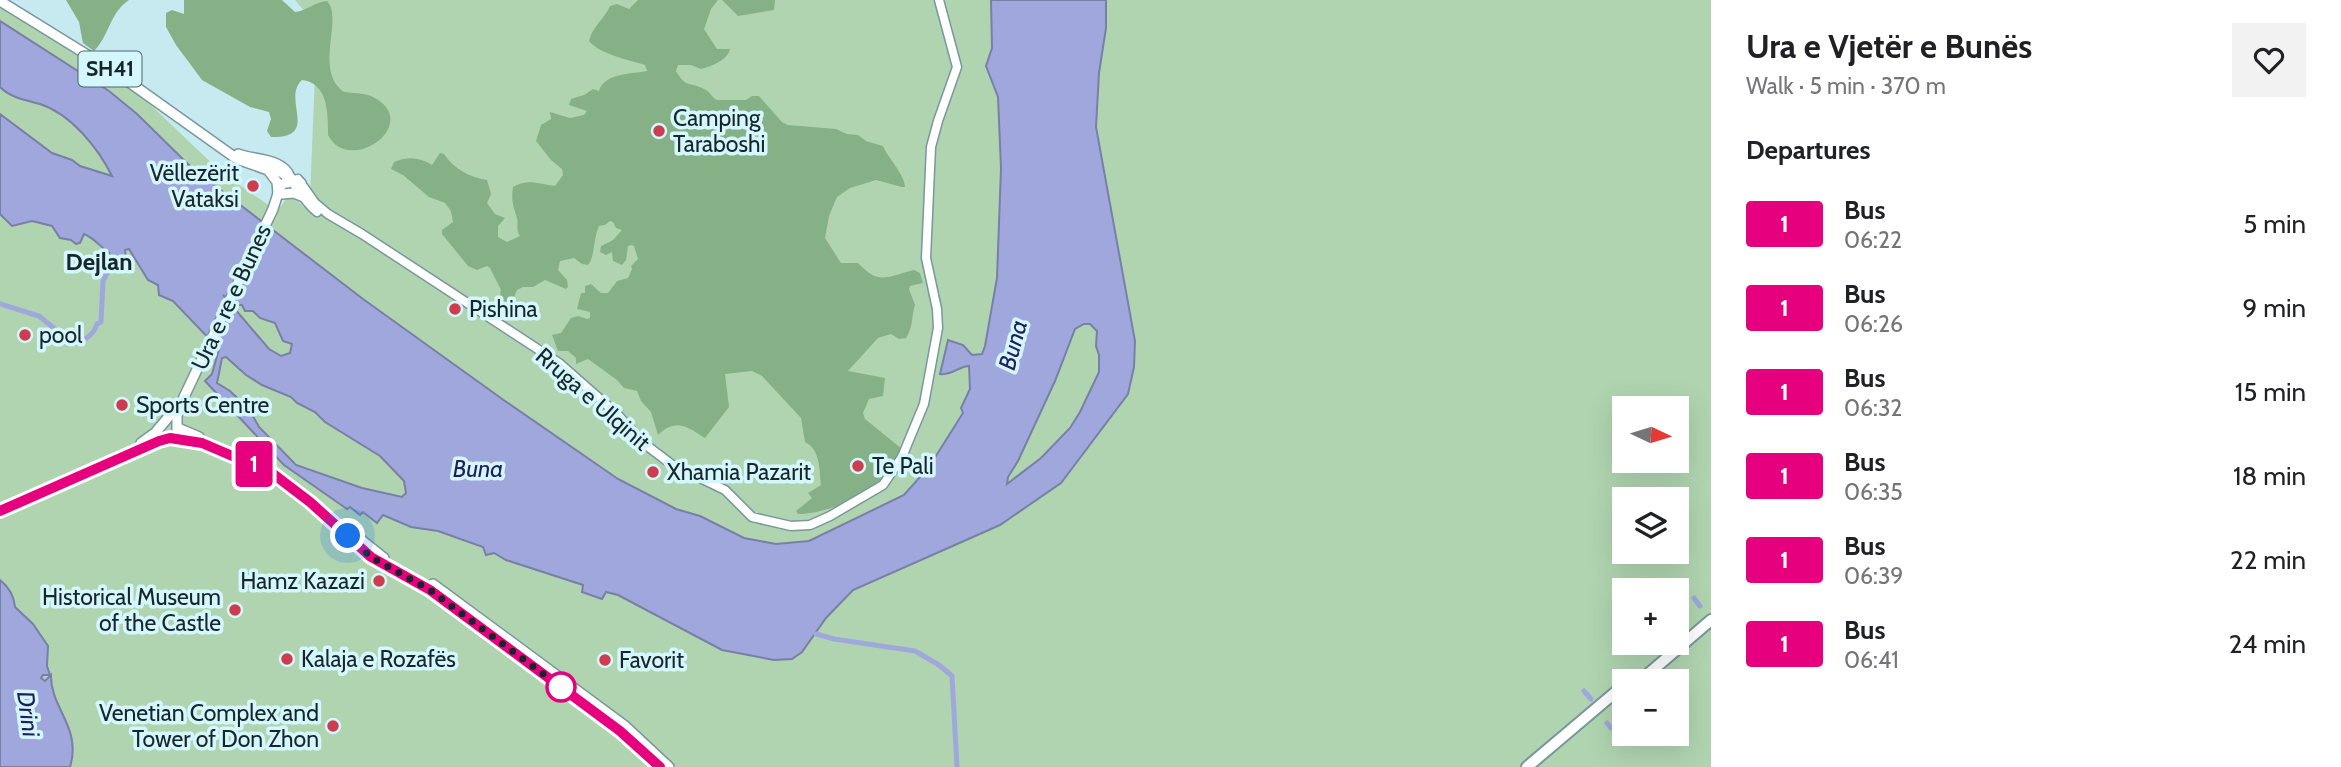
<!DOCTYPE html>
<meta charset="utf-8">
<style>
:root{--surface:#fff;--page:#f2f2f2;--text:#202124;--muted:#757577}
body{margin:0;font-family:Cabin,sans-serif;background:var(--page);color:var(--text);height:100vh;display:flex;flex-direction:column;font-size:26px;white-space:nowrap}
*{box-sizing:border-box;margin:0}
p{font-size:23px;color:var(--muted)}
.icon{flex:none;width:38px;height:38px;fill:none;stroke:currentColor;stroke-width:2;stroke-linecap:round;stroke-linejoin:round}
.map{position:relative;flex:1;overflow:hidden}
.sheet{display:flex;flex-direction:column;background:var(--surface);width:630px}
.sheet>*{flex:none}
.badge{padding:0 14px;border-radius:5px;font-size:24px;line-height:46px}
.needle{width:46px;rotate:94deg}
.controls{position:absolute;left:1612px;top:396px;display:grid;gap:14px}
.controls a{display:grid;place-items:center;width:77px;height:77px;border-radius:0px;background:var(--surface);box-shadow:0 7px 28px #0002;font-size:35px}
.you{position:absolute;width:35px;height:35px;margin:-18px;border:5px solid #fff;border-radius:50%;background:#1a73e8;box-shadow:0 0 0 10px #1a73e833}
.map>.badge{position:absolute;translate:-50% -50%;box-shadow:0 0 0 4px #fff}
h2{padding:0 35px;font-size:26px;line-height:63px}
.round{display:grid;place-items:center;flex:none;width:74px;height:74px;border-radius:0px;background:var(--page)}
.summary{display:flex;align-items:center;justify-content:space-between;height:119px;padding:0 35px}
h1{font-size:33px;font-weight:800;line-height:52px}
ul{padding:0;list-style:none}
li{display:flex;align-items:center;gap:21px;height:84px;padding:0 35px}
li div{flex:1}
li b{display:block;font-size:26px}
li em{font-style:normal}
li .badge{min-width:77px;font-weight:700;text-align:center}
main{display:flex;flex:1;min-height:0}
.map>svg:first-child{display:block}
.green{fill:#b0d4b0;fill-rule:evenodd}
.forest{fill:#86b187}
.water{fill:#a0a7dc;stroke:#7780a6;stroke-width:2;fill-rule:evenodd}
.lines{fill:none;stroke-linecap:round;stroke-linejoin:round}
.canal{stroke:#a0a7dc;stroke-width:5}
.secondary-casing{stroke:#77989f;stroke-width:11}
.primary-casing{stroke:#77989f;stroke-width:12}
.highway-casing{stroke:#77989f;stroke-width:14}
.secondary{stroke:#fff;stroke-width:8}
.primary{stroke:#fff;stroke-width:9}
.highway{stroke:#fff;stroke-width:10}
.line-casing{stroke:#fff;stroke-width:16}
.line{stroke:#e6007e;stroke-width:10}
.walk{stroke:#182629;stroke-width:7;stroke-dasharray:0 12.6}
.poi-dot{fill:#cd3d4e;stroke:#d4f7fe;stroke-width:2.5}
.stop-dot{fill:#fff;stroke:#e6007e;stroke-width:3.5}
.labels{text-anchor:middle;stroke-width:7;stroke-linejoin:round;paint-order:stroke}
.shield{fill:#d4f7fe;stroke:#506569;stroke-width:2}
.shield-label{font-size:21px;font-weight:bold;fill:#182629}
.poi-label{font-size:23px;fill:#182629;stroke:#d4f7fe;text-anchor:start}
.street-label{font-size:23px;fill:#182629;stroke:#d4f7fe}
.neighbourhood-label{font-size:24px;font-weight:bold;fill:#182629;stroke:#d4f7fe}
.water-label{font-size:24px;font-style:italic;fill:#201e5b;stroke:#d4f7fe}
</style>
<main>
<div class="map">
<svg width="1711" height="767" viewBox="0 0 1711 767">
<rect width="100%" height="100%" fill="#c7eaf1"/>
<!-- green -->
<path class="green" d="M0,0L136,91L221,172L277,211L287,198H295L304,207L310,197L317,26L295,0H1711V767H34L0,626ZM1624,408H1676V460H1624ZM1624,499H1676V551H1624ZM1624,590H1676V642H1624ZM1624,681H1676V733H1624Z"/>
<!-- forest -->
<g class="forest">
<path d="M66,0H129C110,12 109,36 94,51L83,43L79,22Z"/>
<path d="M184,0H282L295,12C307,11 314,2 327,1C344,18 313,71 344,92C353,93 363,93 371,96C426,122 349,177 328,135C328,116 329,83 302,80C281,99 321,138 271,137L267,131L271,119L269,112L250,107L202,80L176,45L166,27V13L172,10L184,14Z"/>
<path d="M638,0H718L711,9L704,29L717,49H730C728,60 712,66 701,69L691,65H678L676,71C686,89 690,81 704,89C710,91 711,97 717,100H746L752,96H759L782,122L788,125L836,129L847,134L858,135L866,141L883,146C888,158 905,175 905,187H902L876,180L850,188L837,197L829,216L825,238L841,263H858C879,286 888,276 914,270L920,273L923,283L910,286L909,289L915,305C911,316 914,326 906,338L899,339L891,334L878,338L848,371L885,378L883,396L869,399L863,413L865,419L902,449C898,460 892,474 883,482C867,497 820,515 798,514L796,511L812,498L808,493L821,485C819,470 821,450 805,442L801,418L762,376L752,371L725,374L729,407L705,438C686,426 676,418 658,435L651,412L641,401L637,391L624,388L617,380L588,359L576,364V358L568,351H558L552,335L561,333L571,318L578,316L587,319L590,318V312L577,309L581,293H585V286L591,284L601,293H608L617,281L628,278L632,269L631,266L638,259L634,246L631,245L628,246L626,260L622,265L613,261L612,252L606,255L600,252L601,246L613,240L622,230L616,228L613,222L610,221L605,225L599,226C593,239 595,257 588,265L582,264L574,258L560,261L558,270L567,280L568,287L566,289L545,280L533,287H523L517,290L512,302L507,305L499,301L501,290L490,268L487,266L477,270L468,266L442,234V230L453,222L451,211L445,203L429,197L403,175L391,169L394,162C407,156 420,157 432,165L440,153L444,154C454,169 469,177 487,180L491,194L487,203L495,214L505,218L498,226V237L507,242L520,236C515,229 519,225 517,218C513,206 511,199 513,187C528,178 539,184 555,186L563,175L562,169L551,160L536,141L541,125L551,119L550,112L570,118L584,115L587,111L569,105L571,99L584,95L593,89L599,91C604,73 632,74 647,71L645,65C629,60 599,54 589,41C592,27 605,18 610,6L617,4L629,9Z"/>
<polygon points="722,0 775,0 774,10 738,16"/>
</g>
<!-- water -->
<g class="water">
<path d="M991,0H1106V28L1099,73L1096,127L1135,341L1134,367L1128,394L1061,483L1000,525L853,590L826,618L802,652L792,659L774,660L722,650L618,595L606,592L602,599L582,592L583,585L506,560L494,553L486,555L483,547L438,531L411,527L383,515L377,523L363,512L360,515L350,507L347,509L284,465L205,381L212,374L219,349L173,301L159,295L158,285L148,280L129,249L125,250L126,257C106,259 100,240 84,234L80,243L76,244L71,240L60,238L52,226L32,221L12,226L0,214V114L52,153L72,160L80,166L112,176C98,148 71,114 40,104C26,100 11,98 0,87V21L109,91L137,114L192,168L363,299L505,401L618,479L676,509L700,516L744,538L776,544L809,541L904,495L929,467L963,413L961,408L970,389L969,366C959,366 952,376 940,374L948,340L963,345L972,355L982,354L985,346L997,278L1001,168L998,97L986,66L992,48ZM223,295L235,305H242L245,311H253L260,318L275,323L283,341L292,344L290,353L281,356L269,349ZM1084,324H1090L1097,331L1096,346L1099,355V372L1080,412L1070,428L1041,458L1007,484L1008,477L1018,461L1055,381L1075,329ZM226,357L246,375L262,385L291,397L297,403L315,412L325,422L380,456L404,481L406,493L402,497L362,488L296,465L259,427L249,409L230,391L217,383L222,358Z"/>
<path d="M0,580C9,587 14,596 15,607L33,624L48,646L47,666L50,675H43L41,678L45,681L51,675C50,708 82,727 70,767H0Z"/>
</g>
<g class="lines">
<!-- canal -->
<g class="canal">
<path d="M0,304L39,316L55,329L67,344C79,345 94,336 97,324L101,322L103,281L111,265L112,255"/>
<polyline points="1694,598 1700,606"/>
<polyline points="816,634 834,639 915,651 939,665 952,676 957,767"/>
<polyline points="1584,691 1591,699"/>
<polyline points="1607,723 1611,728"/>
</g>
<!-- secondary casing -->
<g class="secondary-casing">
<g id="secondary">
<path d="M265,167C296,173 296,195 317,212"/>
<polyline points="298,179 315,203 328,214 362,234 559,363 617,414 642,442 671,464 725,490 752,517 791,526 810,525 830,516 883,485 902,457 924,404 938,328 937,309 926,258 931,147 938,121 957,67 939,0"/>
</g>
</g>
<!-- primary casing -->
<g class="primary-casing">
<g id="primary">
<polyline points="0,1 115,72 237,159 268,170 277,182 278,194"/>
<path d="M238,154C254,160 283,158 290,177L288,183"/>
<polyline points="282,194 294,193 304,197"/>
<polyline points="178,428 199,437"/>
<polyline points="177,433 177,416 184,397 273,209 280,187 290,178 301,183"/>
<polyline points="141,443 155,433 177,407"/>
<polyline points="0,511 159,441 170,438 202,443 272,473 311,502 371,557 430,590 620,731 660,767"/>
<polyline points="354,534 384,558"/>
<polyline points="433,584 624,725 669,767"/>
</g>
</g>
<!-- highway casing -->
<g class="highway-casing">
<g id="highway">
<polyline points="1640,681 1711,620"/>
<polyline points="1527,767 1624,685"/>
</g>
</g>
<!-- secondary -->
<use href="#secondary" class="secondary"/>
<!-- primary -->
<use href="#primary" class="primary"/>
<!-- highway -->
<use href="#highway" class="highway"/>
</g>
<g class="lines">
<!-- line casing -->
<g class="line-casing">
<polyline id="line" points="0,511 159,441 170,438 202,443 272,473 310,502 371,557 430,590 620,731 660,767"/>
</g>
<!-- line -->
<use href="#line" class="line"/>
<!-- walk -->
<polyline class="walk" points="348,536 371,557 430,590 561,687"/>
</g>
<!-- markers -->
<g class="poi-dot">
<circle cx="659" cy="131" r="7"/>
<circle cx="253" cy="186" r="7"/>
<circle cx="455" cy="309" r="7"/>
<circle cx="25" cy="335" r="7"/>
<circle cx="122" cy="405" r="7"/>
<circle cx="858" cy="466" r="7"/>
<circle cx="653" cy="472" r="7"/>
<circle cx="379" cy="581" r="7"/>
<circle cx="235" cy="610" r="7"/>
<circle cx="287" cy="659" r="7"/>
<circle cx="605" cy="660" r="7"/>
<circle cx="333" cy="726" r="7"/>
</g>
<circle class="stop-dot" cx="561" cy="687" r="14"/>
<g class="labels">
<!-- shield labels -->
<rect class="shield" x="78.5" y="51.5" width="63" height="35" rx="5"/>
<g class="shield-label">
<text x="110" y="76">SH41</text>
</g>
<!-- poi labels -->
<g class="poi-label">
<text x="673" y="126">Camping<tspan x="673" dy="26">Taraboshi</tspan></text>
<text x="239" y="181" text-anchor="end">Vëllezërit<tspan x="239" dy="26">Vataksi</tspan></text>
<text x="469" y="317">Pishina</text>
<text x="39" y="343">pool</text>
<text x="136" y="413">Sports Centre</text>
<text x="872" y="474">Te Pali</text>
<text x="667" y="480">Xhamia Pazarit</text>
<text x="365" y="589" text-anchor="end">Hamz Kazazi</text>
<text x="221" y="605" text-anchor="end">Historical Museum<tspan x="221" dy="26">of the Castle</tspan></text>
<text x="301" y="667">Kalaja e Rozafës</text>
<text x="619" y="668">Favorit</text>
<text x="319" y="721" text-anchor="end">Venetian Complex and<tspan x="319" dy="26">Tower of Don Zhon</tspan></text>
</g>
<!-- street labels -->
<g class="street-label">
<text transform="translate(231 297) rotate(-65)" y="8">Ura e re e Bunes</text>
<text transform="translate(593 399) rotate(41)" y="8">Rruga e Ulqinit</text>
</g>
<!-- neighbourhood labels -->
<g class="neighbourhood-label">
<text x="99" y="270">Dejlan</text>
</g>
<!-- water labels -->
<g class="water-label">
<text transform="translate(1013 345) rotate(-75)" y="8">Buna</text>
<text x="478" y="477">Buna</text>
<text transform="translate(28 714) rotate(82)" y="8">Drini</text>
</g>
</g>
</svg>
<div class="controls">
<a><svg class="needle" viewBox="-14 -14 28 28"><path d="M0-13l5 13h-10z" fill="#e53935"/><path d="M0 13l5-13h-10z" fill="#757577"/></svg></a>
<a><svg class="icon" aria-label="layers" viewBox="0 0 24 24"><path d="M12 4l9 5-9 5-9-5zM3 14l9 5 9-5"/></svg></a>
<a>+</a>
<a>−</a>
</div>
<div class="you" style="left:348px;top:536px"></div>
<b class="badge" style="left:254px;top:464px;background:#e6007e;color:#fff">1</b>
</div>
<section class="sheet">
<div class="summary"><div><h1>Ura e Vjetër e Bunës</h1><p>Walk · 5 min · 370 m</p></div><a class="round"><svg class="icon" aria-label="heart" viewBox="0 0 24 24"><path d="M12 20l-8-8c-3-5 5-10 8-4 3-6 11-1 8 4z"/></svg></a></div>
<h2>Departures</h2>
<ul>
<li><span class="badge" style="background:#e6007e;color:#fff">1</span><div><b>Bus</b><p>06:22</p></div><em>5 min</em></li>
<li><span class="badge" style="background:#e6007e;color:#fff">1</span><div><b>Bus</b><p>06:26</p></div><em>9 min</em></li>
<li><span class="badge" style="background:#e6007e;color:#fff">1</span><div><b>Bus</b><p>06:32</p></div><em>15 min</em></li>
<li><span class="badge" style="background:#e6007e;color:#fff">1</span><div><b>Bus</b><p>06:35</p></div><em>18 min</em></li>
<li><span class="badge" style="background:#e6007e;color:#fff">1</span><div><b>Bus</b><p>06:39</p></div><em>22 min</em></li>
<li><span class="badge" style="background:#e6007e;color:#fff">1</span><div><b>Bus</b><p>06:41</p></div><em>24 min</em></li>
</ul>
</section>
</main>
